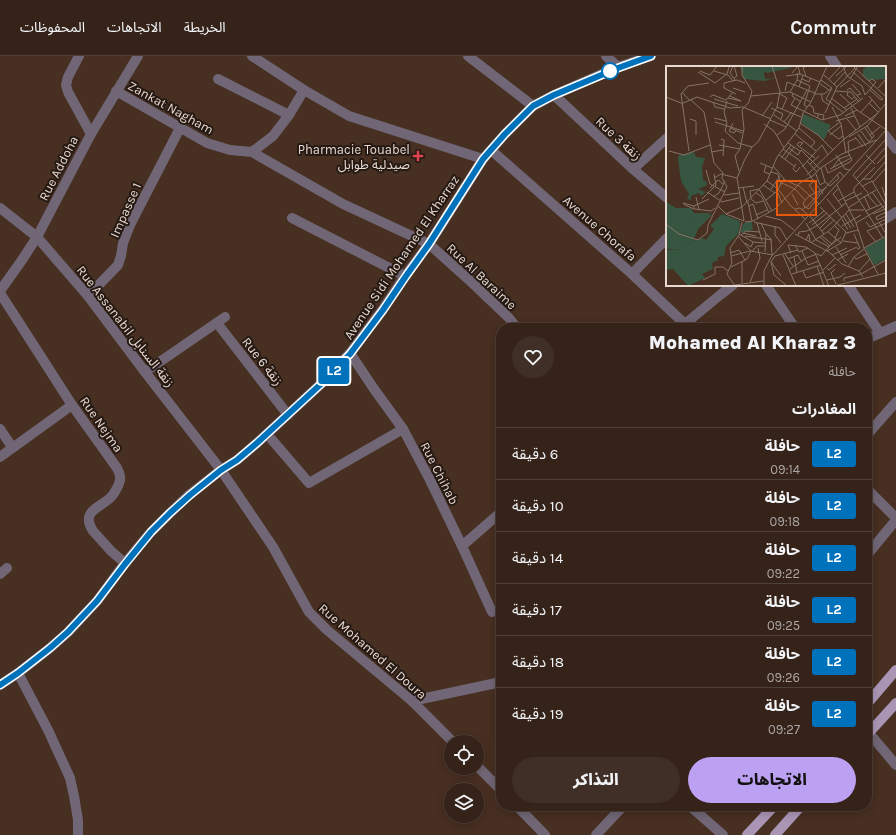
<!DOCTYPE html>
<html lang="ar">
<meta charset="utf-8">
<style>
:root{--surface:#352319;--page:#402f26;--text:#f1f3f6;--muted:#aaa4a2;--line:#4f4038;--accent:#bca0f2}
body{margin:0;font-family:Karla,"Noto Sans Arabic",sans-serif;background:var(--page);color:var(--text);direction:rtl;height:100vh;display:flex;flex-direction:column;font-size:15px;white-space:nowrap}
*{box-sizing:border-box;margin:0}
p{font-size:13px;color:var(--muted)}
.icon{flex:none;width:22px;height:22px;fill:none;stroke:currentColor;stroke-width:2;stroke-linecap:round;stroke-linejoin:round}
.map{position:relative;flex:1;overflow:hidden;direction:ltr}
.drawer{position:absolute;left:496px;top:267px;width:376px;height:488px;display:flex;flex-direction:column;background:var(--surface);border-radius:16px;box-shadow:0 2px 10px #0003,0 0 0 1px var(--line);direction:rtl}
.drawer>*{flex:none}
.badge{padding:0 8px;border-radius:3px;font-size:14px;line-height:26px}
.tools{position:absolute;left:444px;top:679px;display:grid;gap:8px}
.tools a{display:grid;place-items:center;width:40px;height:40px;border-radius:50%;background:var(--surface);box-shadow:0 2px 10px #0003,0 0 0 1px var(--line);font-size:20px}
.map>.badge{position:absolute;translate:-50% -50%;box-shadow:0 0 0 2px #fff}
h2{padding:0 16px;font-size:15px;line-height:36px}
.round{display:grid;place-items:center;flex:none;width:42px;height:42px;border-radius:21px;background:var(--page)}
.overview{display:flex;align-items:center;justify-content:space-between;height:68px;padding:0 16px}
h1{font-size:19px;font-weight:800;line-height:30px}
.primary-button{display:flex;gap:8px;margin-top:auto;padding:8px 16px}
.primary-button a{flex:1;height:46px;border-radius:24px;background:var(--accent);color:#111;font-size:16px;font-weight:800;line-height:46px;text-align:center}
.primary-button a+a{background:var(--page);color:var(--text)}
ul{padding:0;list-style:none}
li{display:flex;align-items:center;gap:12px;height:52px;padding:0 16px;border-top:1px solid var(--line)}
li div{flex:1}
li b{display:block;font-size:15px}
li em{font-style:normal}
li .badge{min-width:44px;font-weight:700;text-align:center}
header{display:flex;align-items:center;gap:24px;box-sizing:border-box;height:56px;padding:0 20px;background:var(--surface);border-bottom:1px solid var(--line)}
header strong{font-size:19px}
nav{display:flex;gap:22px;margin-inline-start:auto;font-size:14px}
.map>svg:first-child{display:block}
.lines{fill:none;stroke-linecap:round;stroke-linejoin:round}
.minor{stroke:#706675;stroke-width:10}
.major{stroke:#aa95b5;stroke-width:10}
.line-casing{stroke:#fff;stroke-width:9}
.line{stroke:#0072bc;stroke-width:6}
.stop-dot{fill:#fff;stroke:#0072bc;stroke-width:2}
.health-dot{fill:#e0444e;stroke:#251a13;stroke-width:1.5}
.labels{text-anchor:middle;stroke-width:4;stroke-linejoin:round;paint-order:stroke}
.street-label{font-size:13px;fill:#e8d8d0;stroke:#251a13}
.poi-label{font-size:13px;fill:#e8d8d0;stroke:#251a13;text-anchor:end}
.inset-road{fill:none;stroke:#877367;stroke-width:1}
.view{fill:#e8590c;fill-opacity:0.15;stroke:#e8590c;stroke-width:2}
.inset-edge{fill:none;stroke:#e8d8d0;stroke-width:2}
</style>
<header>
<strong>Commutr</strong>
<nav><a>الخريطة</a><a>الاتجاهات</a><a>المحفوظات</a></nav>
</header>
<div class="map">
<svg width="896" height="779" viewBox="0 0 896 779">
<rect width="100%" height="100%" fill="#472f21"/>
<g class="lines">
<!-- minor -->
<g class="minor">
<polyline points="79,0 68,21 66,29 68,36 91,78"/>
<polyline points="252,0 304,34 349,60 483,103"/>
<polyline points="468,0 533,50"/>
<polyline points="606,0 618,11"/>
<polyline points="830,0 837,11"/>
<polyline points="218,23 289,59"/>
<polyline points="116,35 207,87 230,94 252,96 273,80 289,59 304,34"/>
<polyline points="554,39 633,113 667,142"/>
<polyline points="885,79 896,93"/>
<polyline points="491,94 632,218 689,272"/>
<polyline points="252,96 343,148 429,188 468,223 509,262 517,272"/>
<polyline points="633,113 667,82"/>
<polyline points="0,152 37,181 88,240 145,316 221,414 273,491 309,556 327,574 412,645 453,686"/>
<polyline points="292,162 405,220"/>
<polyline points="885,163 896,156"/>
<polyline points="632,218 667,182"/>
<polyline points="766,229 795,272"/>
<polyline points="848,229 880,277"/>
<polyline points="0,235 22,204 37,181 91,78 138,0"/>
<path d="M0,237L72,349L117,412C118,414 120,418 120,421C121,424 119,427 118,430C116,434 114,438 111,441C100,452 80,455 93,475L111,495L125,507"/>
<polyline points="88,240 118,209 121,200 123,187 130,169 180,72"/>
<polyline points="217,267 288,359"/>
<polyline points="685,268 720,239 733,229"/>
<polyline points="867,283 896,270"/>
<polyline points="350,297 374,333 403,373 430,424 462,490 492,556"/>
<polyline points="145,316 225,261"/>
<polyline points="0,373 12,391"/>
<polyline points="267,378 309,427 403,373"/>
<polyline points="867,379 896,346"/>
<polyline points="0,401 72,349"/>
<polyline points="867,433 896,462"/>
<polyline points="462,490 501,456"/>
<polyline points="867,499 896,464"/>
<polyline points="0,518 7,512"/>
<polyline points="18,617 48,674 70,722 74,740 78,764 78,779"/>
<polyline points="0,629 18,617 50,592 68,576 97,545 125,507 151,476 170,457 189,439 221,414 237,404 257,387 322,327 350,297 383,253 405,220 429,188 483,103 505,78 533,50 554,39 618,11 651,0"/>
<polyline points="412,645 501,626"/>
<polyline points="869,677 896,709"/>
<polyline points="477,710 501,734"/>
<polyline points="517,750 545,779"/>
<polyline points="690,750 723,779"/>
<polyline points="596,779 623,750"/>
</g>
<!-- major -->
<g class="major">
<polyline points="867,648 896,614"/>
<polyline points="867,679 896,647"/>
<polyline points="747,779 774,750"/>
<polyline points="775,779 801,750"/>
</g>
</g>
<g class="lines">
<!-- line casing -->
<g class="line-casing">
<polyline id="line" points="0,629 18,617 50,592 68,576 97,545 125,508 151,476 170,457 190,439 221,414 237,404 257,387 322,327 350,298 383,254 406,220 429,188 483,103 505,78 533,50 554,39 618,12 651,0"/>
</g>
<!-- line -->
<use href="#line" class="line"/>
</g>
<!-- markers -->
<circle class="stop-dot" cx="610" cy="15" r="8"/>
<path class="health-dot" d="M416 94h4v4h4v4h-4v4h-4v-4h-4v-4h4z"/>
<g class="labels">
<!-- street labels -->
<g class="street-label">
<text transform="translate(171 51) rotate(29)" y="5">Zankat Nagham</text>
<text transform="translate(619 82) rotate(43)" y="5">Rue 3 زنقة</text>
<text transform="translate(58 112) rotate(-63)" y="5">Rue Addoha</text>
<text transform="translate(125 154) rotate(-66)" y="5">Impasse 1</text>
<text transform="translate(600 172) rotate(41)" y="5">Avenue Chorafa</text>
<text transform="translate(401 201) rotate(-56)" y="5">Avenue Sidi Mohamed El Kharraz</text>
<text transform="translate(482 220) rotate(43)" y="5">Rue Al Baraime</text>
<text transform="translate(126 270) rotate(52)" y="5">Rue Assanabil زنقة السنابل</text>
<text transform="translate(263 305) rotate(52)" y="5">Rue 6 زنقة</text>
<text transform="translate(102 368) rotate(55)" y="5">Rue Nejma</text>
<text transform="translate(440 417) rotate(63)" y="5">Rue Chihab</text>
<text transform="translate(373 595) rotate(41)" y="5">Rue Mohamed El Doura</text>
</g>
<!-- poi labels -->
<g class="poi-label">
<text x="410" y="98">Pharmacie Touabel<tspan x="410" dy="15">صيدلية طوابل</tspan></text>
</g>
</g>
<!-- overview -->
<g transform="translate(666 10)">
<rect width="220" height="220" fill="#472f21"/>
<path d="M74,0H125V2L101,7L98,5L99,13L110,12L98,15L78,13ZM202,0H220V13L202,14L197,10V3ZM28,86L30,91L39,92L36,101L37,114L41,116L40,120L32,123L40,126L35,130L33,127L25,130V134L21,133L23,128L15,115L12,93L13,89ZM0,136L10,142H25L28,147H47L25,152L0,149ZM0,157L28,173V175L17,180L16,184L0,183Z" fill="#365641"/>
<path d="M1,148L25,152L37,148L46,149L32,163L28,173L0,157ZM56,148L74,155L73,167L60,180L58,190L52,191V194L46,197L47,203L36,208L39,212L22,220L7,203L0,204V184H16L17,180L27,175L37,172L40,174L48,163L44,160Z" fill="#365641"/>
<path d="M137,48L165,59L158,74L135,56ZM80,156H86L87,164L74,167L77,158ZM220,171V193L208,199L199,182Z" fill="#365641"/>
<path class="inset-road" d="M67,0L64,7L69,14M68,0L71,10L68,12M177,0L181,10L196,20L199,29L210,16L206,13L203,15M187,0L220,31M34,5L44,9L51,0M48,5L62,9L67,15M32,6L49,17L61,8L63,1M187,6L217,33M126,7L132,0L134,8M158,9L171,21M120,10L134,8L154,16M140,10L137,2L140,0M170,10L181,0M136,13L143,16L145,12M163,13L175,0M184,13L192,0M131,14L144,20L138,39L141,41M155,14L166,22L160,33L178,47M153,17L163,24M168,18L179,6M186,18L195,28L191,29M133,21L137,9M174,21L184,14M67,22L79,26M212,22L220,13M181,24L184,22L195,34M204,24L215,34L217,33M119,25L121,16L149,27M169,25L185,26L193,36M16,26L24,35M124,26L131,14L132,7M182,26L181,29L186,33L189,30M127,27L126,30L135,36M70,28L58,22V17L71,14L79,17M114,28L121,32L116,43M148,28H158L166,22M155,28L157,35L163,39M174,28L191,44L219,63M64,30L75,35M85,30L124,26L145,36M203,30L214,43M0,31L15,37M44,31L47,29L60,34L66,27M62,32L75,35M129,32L125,39L156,54L174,49L197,32M165,32L181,44M48,33L72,40M61,35L58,46L61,57L59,65L72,77L86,81M47,36L49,41L58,43M203,37L212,46M15,38L31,31L64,42L77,41L105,53M143,39L147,41L148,47L153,48M111,41L135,51M166,41L175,58L180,87M105,42L117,48L115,53M178,42L191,33M185,42L194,61M159,47L171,21L189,2M194,47L206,34M108,49L131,65M96,50L106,36M179,50L191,44M48,52L60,55M151,52L153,48L158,49L157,54M24,53L30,55V69M181,53L190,64M104,54L120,61M170,55L188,50M49,56L77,65M118,56L126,46M174,56L162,65L173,73L177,70M67,57L63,65L68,67L70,65M134,57L152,69L167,84M98,58L108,65L118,82M201,60L208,70L203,76M64,62L76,67M133,62L149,76L145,81M199,62L206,72M195,65L203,76M129,68L150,85M192,68L200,80M111,69L119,63L141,24M164,69L175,60M204,69L214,61M183,71L201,60L220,37M189,71L197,81M55,73L58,74L57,90M122,77L134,85M53,79L74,83M134,80L137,77L133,76L131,79L149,92M123,82L132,89L135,84L154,103M117,83L133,94L157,128M3,85L18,89L44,79M23,85L15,28L22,20L43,17M183,85L182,76L190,72M45,86L57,84M113,89L128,100M170,89L179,103L184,104M200,89L209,98M116,91L125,79M119,93L128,81M141,95L151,106M94,97L106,102M130,98L127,103L130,106L134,101M144,98L153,90M211,98L220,88M100,100L98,106L104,108M107,100L119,114L132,120M159,100L162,107L184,96L186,94L182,86M136,101L156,79L162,89M167,101L173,93L184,89M155,102L159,116L164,120L173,112L171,109M164,103L185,92M40,104L44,118L59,126M73,105L69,90L74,83L78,63L76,44L83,36L86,25L76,9V0M105,106L112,108L115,119M150,108L154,119L159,116M141,109L177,74L212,47M48,112L55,108L71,112M190,113L220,81M197,113H204L220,95M101,115L112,123L124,139L139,153M147,116L143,119L149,127M207,116L220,102M116,117L129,123L139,134M97,119L109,127M132,119L153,138M171,119L190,157L198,182L212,208M197,120L206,115L220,139M77,121L81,137M216,121L220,133M44,122L52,114L57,118M72,122L88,120M93,123L106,145M105,123L114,110M172,123L167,128L176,140M111,125L116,137M41,126L55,135M188,126L217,172M206,126L220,145M90,127L96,131L103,147M202,127L187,109L220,73M126,128L132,139M201,128L211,140M58,129L73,127M198,130L204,143M30,131L33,144M47,131L53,127L59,115M85,132L84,125L93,123M36,133L50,119L48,108M85,133L90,137L97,135M161,133L176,152M100,134L110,126L118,113M193,134L210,124M172,135L188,126V122L209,101M179,135L196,127M55,136L73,132M82,136L86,155M28,140L43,133M52,140L60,148L78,155M83,140L87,138L92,153M139,141L143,143L160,121M154,141L180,166L175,177L161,185M140,142L154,126M182,142L193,135M28,143V140L17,137L19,139L28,143H29L45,145L49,142M129,143L134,142L143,150M136,144L139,141L137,137L143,130L158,123L174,106L178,111M199,145L216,138M60,148L76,141L101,115L111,91L133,62L137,47L145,36L161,0M180,148L188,161M207,148L219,143M90,149L101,144M99,150L115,154L128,164M144,150L158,168M177,150L185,162M176,153L182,164M211,154L210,151L220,146M211,154L220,150L219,147M78,155L71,112L79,93L86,81L92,76L111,41L114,25L106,0M79,156L87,155L109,143L134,117L148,109L153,103L176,88L210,74M88,156L114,162L121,174M200,156L204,161L220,153M213,156L220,168M91,157L96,175M95,157L100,168L99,186M140,157L150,174L163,181M143,157L158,145M190,157L220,139M0,158L13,168L32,174L41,167L42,159L61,121L56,112L57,107L48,97L38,46L25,34M146,159L161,147M168,159L173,164L169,172M109,160V169L115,177M176,160L195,149M154,162L165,151M156,165L168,154M162,166L175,177M77,167L90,170M180,167L192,164M73,168L87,176L99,177M100,168L105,173L106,189M129,168L163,186L176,198L193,205L197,211M188,168L194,182L191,183M75,169L80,165L94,166M72,170L85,185M79,170L106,174M132,170L133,166L141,165L152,159L180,137M156,170L166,178M154,171L164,180M140,174L143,168L144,176M177,175L192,177M146,176L164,164L183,144H198M210,176L201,165L220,157M79,177L85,181L87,176M129,179L133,186L142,182M165,179L175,171M170,181L180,197M198,182L220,170M86,185L91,180H99M136,185L142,199L153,195M64,187L73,184L79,194M125,187L122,179L140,181L149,187L163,220M119,188L127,200M117,189L130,220M166,189L181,182M174,189L191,181M65,190L84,185M128,191L131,207M188,191L190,193L201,188M122,193L132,189L135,195M171,194L182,188M105,196L115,210M151,200L158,220M65,201L81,193L85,185L107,189M182,201L188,191L198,183M161,202L163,204L170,198M124,203L140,192L151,188L155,190L170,173M169,203L165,207L170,218M157,204L169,192M137,205L140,212L158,206M193,205L204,193M126,208L155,199M37,214L49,208V201H57L62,205M161,214L174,211L179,207M178,215V212L195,208L220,194M84,216L94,192L92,182M76,217V196M69,219L97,215M69,220L61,208L66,197L64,182L73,169L76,156M98,220V205L105,191L220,64M121,220L108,209L105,196L109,190L132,184M168,220L220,207"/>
<path class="view" d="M111,115H150V149H111Z"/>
<rect width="220" height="220" class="inset-edge"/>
</g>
</svg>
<div class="tools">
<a><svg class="icon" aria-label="locate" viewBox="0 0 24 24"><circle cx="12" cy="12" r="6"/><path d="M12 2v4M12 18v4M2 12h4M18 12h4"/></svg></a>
<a><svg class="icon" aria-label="layers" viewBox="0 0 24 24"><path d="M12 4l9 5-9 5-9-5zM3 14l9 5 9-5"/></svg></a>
</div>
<b class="badge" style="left:334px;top:315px;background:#0072bc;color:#fff">L2</b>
<section class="drawer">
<div class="overview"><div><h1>Mohamed Al Kharaz 3</h1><p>حافلة</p></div><a class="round"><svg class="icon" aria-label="heart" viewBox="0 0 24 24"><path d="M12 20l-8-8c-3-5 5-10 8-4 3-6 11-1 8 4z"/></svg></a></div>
<h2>المغادرات</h2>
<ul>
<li><span class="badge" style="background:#0072bc;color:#fff">L2</span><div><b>حافلة</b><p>09:14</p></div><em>6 دقيقة</em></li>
<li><span class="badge" style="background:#0072bc;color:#fff">L2</span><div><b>حافلة</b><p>09:18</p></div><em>10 دقيقة</em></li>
<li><span class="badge" style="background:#0072bc;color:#fff">L2</span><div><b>حافلة</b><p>09:22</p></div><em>14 دقيقة</em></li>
<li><span class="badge" style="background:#0072bc;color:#fff">L2</span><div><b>حافلة</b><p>09:25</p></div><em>17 دقيقة</em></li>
<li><span class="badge" style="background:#0072bc;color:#fff">L2</span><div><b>حافلة</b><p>09:26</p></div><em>18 دقيقة</em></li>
<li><span class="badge" style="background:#0072bc;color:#fff">L2</span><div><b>حافلة</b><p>09:27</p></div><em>19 دقيقة</em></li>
</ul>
<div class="primary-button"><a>الاتجاهات</a><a>التذاكر</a></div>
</section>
</div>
